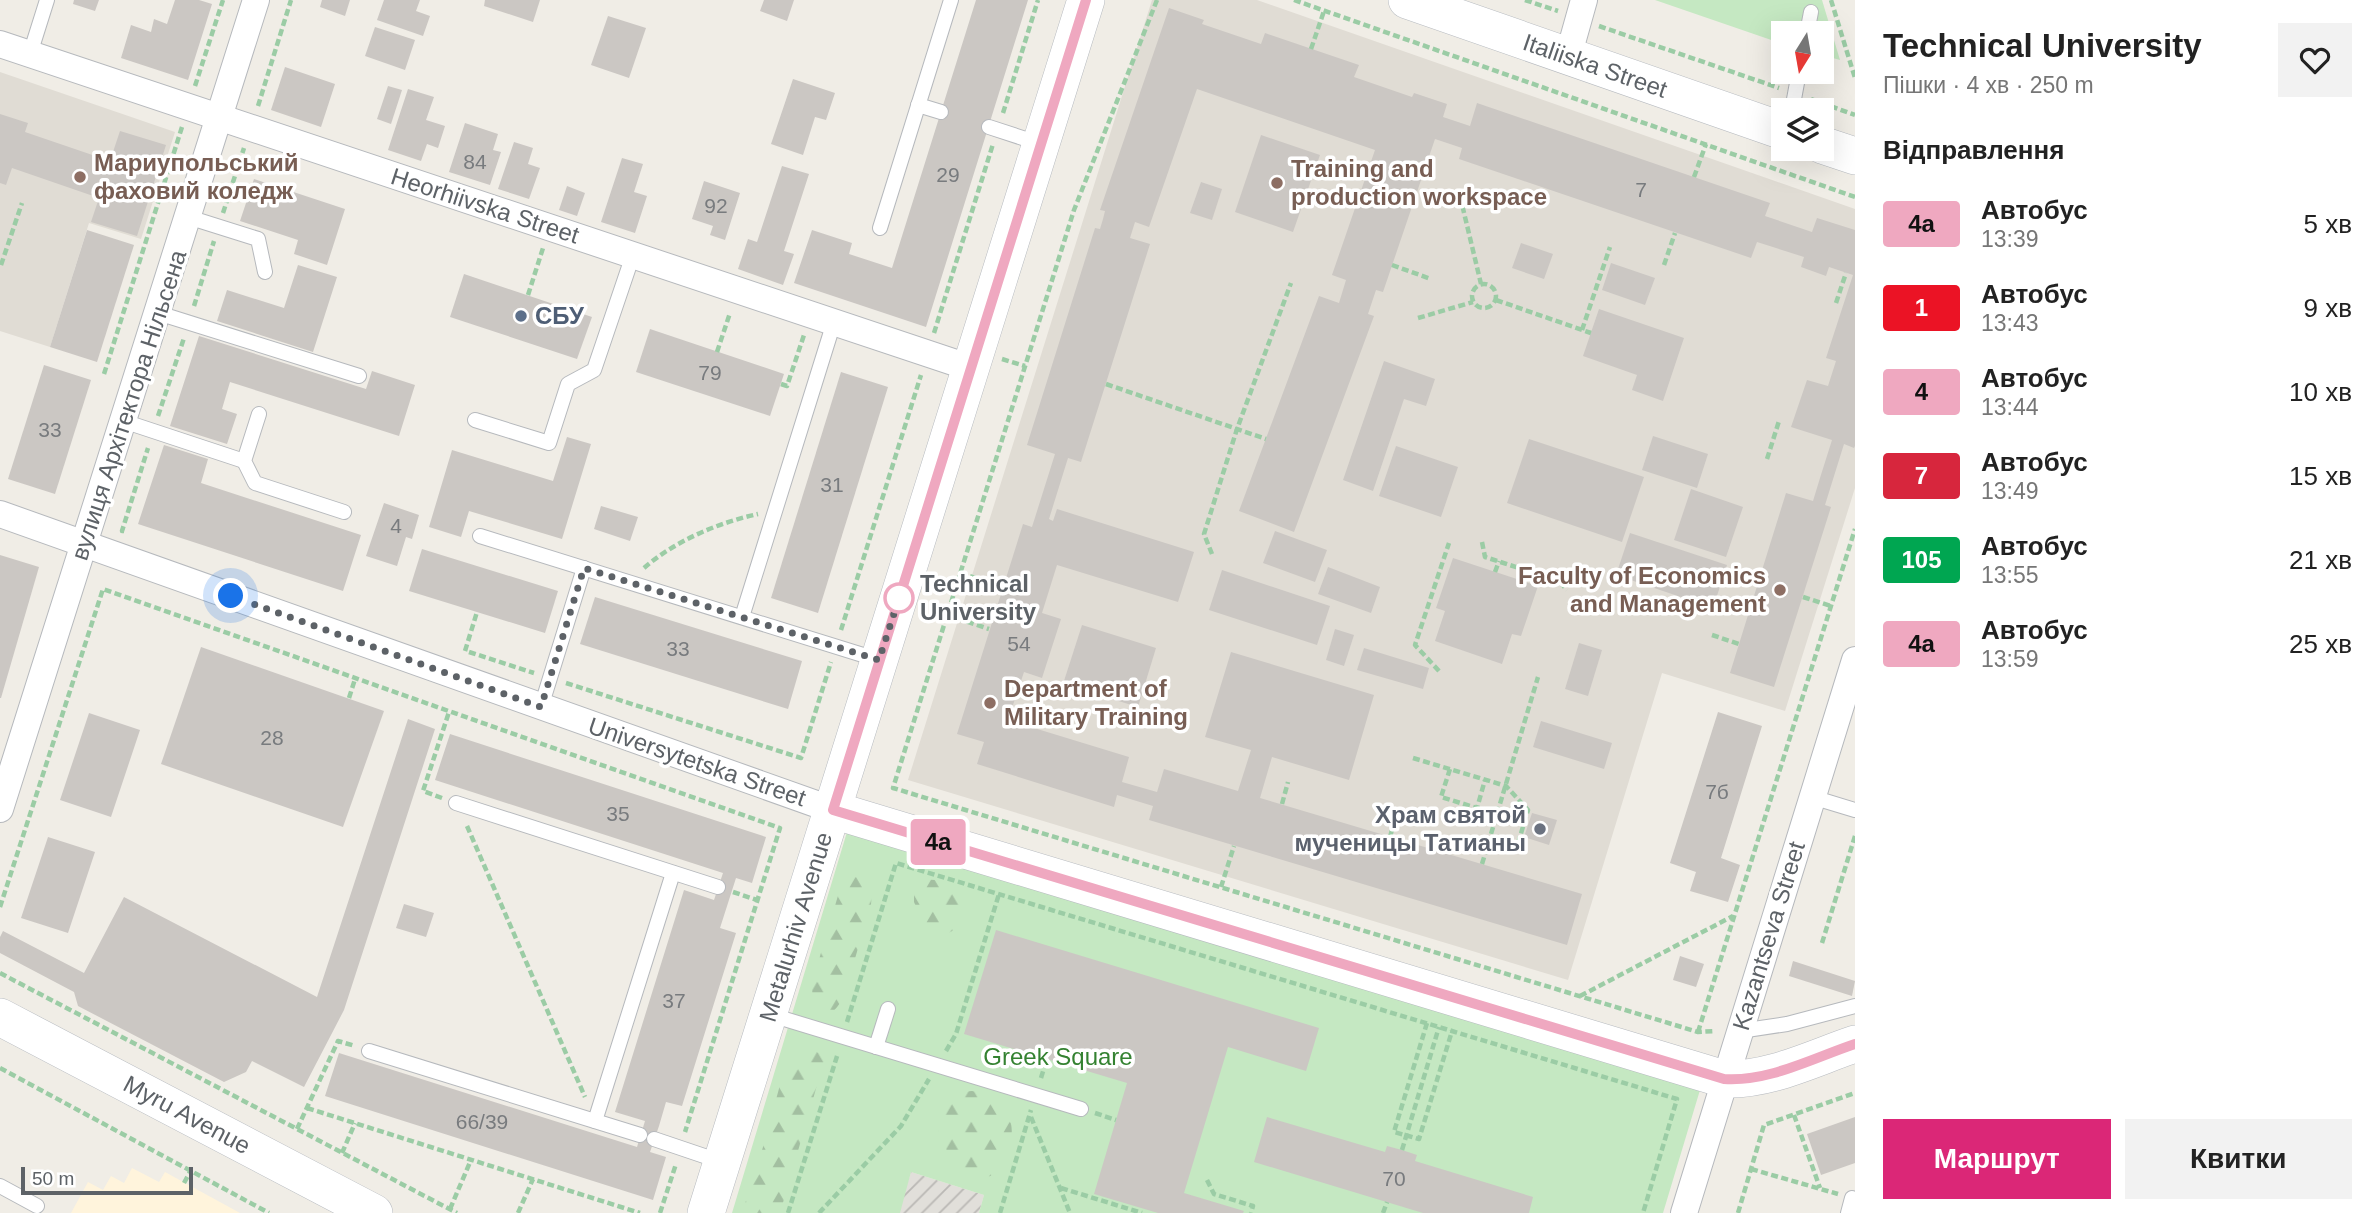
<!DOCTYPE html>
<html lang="uk">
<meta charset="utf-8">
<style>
:root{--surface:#fff;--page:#f2f2f2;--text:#222;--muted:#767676;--accent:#db2777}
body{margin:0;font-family:Helvetica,sans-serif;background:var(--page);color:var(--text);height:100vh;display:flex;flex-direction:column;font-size:26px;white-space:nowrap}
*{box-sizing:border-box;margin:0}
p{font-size:23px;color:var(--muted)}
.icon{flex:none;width:38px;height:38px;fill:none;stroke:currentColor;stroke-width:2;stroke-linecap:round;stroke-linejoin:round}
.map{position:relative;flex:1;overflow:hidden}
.details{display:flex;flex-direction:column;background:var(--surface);width:525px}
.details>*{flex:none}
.badge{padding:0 14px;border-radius:5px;font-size:24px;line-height:46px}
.needle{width:46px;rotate:191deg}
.fabs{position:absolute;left:1771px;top:21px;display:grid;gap:14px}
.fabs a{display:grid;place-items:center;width:63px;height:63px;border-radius:0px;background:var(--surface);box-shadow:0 7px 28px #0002;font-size:35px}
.scale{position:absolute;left:21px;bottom:18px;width:172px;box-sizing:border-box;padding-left:7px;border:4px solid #5d6267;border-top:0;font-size:19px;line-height:24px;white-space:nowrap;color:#5d6267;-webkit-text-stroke:5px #fff;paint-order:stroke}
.you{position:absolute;width:35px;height:35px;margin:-18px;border:5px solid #fff;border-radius:50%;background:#1a73e8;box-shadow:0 0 0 10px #1a73e833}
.map>.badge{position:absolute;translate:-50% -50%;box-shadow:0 0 0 4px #fff}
h2{padding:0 28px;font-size:26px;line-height:63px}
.round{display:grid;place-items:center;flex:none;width:74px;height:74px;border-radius:0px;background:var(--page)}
.summary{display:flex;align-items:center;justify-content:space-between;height:119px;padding:0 28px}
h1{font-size:33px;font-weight:800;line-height:52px}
.primary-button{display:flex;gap:14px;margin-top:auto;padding:14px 28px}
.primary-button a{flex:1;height:80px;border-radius:0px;background:var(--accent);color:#fff;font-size:28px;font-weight:800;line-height:80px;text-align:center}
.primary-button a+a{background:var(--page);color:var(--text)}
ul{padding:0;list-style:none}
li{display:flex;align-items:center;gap:21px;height:84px;padding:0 28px}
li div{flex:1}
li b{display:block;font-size:26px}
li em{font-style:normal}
li .badge{min-width:77px;font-weight:700;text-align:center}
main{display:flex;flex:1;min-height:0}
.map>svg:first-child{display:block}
.commercial{fill:#fff4dc}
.industrial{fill:url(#industrial-furrows)}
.education{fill:#e0dcd4}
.green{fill:#c5e8c2}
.forest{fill:url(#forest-firs)}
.building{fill:#cbc7c3}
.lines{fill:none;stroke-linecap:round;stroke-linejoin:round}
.lane-casing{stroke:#b6b9bd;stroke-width:16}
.street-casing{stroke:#b6b9bd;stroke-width:28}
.secondary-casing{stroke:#b7bbc0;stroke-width:38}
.path{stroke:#9bcca5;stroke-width:4.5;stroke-dasharray:7 3.5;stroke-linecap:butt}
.lane{stroke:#fff;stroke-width:14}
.street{stroke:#fff;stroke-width:26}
.secondary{stroke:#fff;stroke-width:37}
.line-casing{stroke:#fff;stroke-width:16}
.line{stroke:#efa8c0;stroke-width:10}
.walk{stroke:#5d6267;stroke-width:7;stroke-dasharray:0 12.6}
.education-dot{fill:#8d6e63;stroke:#fff;stroke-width:2.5}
.service-dot{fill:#5c6f8a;stroke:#fff;stroke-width:2.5}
.stop-dot{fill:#fff;stroke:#efa8c0;stroke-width:3.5}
.worship-dot{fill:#6b7280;stroke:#fff;stroke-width:2.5}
.labels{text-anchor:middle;stroke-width:7;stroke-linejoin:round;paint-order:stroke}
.number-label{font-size:21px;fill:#787b7e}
.street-label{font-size:24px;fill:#5d6267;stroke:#fff}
.education-label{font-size:24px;font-weight:bold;fill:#785e54;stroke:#fff;text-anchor:start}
.service-label{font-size:24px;font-weight:bold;fill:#4e5e75;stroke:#fff;text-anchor:start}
.stop-label{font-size:24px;font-weight:bold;fill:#5d6267;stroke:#fff;text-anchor:start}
.worship-label{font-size:24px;font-weight:bold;fill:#5b616d;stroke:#fff;text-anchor:end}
.park-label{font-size:24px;fill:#348231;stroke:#fff}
</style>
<main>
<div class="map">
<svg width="1855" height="1213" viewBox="0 0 1855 1213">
<defs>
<pattern id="industrial-furrows" width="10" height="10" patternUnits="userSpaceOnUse" patternTransform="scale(1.75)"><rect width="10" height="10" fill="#e1dfda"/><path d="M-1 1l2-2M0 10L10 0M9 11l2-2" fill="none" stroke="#bab8b5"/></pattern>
<pattern id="forest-firs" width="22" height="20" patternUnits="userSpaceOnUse" patternTransform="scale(1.75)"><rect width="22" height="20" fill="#c5e8c2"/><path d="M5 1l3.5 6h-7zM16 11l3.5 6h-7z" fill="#a3bfa1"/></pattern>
</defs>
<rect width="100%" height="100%" fill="#f0ede6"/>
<!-- commercial -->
<polygon class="commercial" points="132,1168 159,1182 165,1172 240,1213 71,1213 88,1182 103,1190 111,1176 124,1183"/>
<!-- industrial -->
<polygon class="industrial" points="911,1172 984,1195 979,1213 898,1213"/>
<!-- education -->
<g class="education">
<polygon points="1152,0 1257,0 1855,209 1855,488 1785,711 1662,673 1568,980 908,780"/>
<polygon points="0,72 175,132 141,239 89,223 50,347 0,331"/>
</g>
<!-- green -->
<g class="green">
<polygon points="1655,0 1822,0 1840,60 1822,55 1822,33 1783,33 1783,44"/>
<polygon points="847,832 1700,1090 1663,1213 979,1213 984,1195 911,1172 900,1213 732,1213"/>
</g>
<!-- forest -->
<g class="forest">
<path d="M856,877C870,882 873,889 871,904L844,996C828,1028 811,1013 812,983L840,889L846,879Z"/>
<path d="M923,880C999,874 958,957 926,929L914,902V887Z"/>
<polygon points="805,1046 821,1054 824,1061 780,1213 742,1213 763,1147 783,1074 791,1053 798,1047"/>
<path d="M972,1091C1013,1098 1021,1130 1002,1164C974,1213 909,1116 951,1095C957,1092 965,1092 972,1091Z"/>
</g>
<!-- building -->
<g class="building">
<polygon points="74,0 99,0 95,11 73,4"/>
<polygon points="175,0 199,0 212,4 188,80 121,58 131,25 151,32 154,19 167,24"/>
<polygon points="322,0 350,0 345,16 320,7"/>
<polygon points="384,0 420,0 416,11 430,16 423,36 377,20"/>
<polygon points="485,0 540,0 533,22 484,6"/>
<polygon points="764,0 794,0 787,21 760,11"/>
<polygon points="976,0 1028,0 926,327 794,283 812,230 852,243 849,254 892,268"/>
<polygon points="1169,8 1204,20 1202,24 1261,44 1265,33 1359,65 1354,77 1412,97 1414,93 1447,104 1443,117 1470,126 1477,103 1770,203 1765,216 1812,232 1817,218 1855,230 1855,446 1854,448 1844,444 1825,505 1831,507 1774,687 1730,673 1786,493 1813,501 1820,478 1832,440 1791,427 1807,380 1828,386 1836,361 1826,358 1853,275 1829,267 1826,276 1801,267 1804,257 1757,242 1751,258 1459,159 1462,148 1435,139 1383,292 1376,290 1368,314 1374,316 1294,532 1239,511 1319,296 1339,303 1346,280 1332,275 1375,150 1197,89 1149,227 1135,222 1130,238 1150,244 1081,462 1068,458 1049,519 1053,521 1057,509 1194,552 1178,602 1057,565 1042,613 1061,619 1042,678 1024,672 1008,720 1129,757 1122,782 1157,792 1164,769 1238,791 1251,750 1205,737 1231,652 1374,695 1349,780 1272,757 1260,798 1582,894 1567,945 1149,820 1153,806 1117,795 1114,807 977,764 984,742 957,734 1023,524 1032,527 1055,454 1027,445 1095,228 1100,229 1103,219 1105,211 1100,210"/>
<polygon points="608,16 646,28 629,78 591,65"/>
<polygon points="375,27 415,40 405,70 365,56"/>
<polygon points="285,67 335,84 321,127 271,110"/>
<polygon points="793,79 835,93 826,120 815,117 803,155 771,144"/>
<polygon points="388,86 402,90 391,124 377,119"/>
<polygon points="408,89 434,97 426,120 445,126 438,148 427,144 421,161 388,150"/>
<polygon points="0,114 28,123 25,132 110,161 120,131 166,145 137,236 91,222 99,198 12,168 6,185 0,183"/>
<polygon points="465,123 498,134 493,150 501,152 490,185 449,172"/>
<polygon points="1261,135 1320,155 1293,232 1235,212"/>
<polygon points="514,142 533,148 528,164 540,168 529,199 498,189"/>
<polygon points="622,158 643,164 634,192 647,196 635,233 601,222"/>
<polygon points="782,166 809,174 784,251 794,254 783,285 738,269 748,239 757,242"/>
<polygon points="254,179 345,209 327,265 294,254 298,240 240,221"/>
<polygon points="704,181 740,193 725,240 710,235 713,226 692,219"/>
<polygon points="1201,182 1222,189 1212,220 1190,213"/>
<polygon points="567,186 585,193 577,216 559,210"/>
<polygon points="87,230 134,245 97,362 50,347"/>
<polygon points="1521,243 1553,254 1544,279 1512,268"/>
<polygon points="1611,263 1655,278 1645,305 1602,290"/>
<polygon points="298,265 337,277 313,352 217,321 227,290 284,308"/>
<polygon points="464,274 592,317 577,359 450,317"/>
<polygon points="1599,309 1684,338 1663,401 1632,390 1637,375 1583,356"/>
<polygon points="650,329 784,374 770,416 636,372"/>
<polygon points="199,336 366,389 372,371 415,385 399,436 230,382 222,409 237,414 227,444 170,426"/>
<polygon points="1384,361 1435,379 1426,406 1404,399 1373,491 1343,480"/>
<polygon points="44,365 91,380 55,494 8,479"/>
<polygon points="841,372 888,387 818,613 771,598"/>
<polygon points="1653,436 1708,454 1697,488 1642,470"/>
<polygon points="567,437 591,444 562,539 469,511 461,537 429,527 452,450 553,481"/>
<polygon points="1529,439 1644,477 1622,542 1507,503"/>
<polygon points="164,445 208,459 201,483 361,535 343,591 138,524"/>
<polygon points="1396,446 1458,467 1441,517 1379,496"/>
<polygon points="1691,489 1743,507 1726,557 1674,540"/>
<polygon points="384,503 419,515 412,539 406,537 397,566 366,556"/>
<polygon points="601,506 638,517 630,541 594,529"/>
<polygon points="1275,531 1327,550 1315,582 1263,563"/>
<polygon points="1630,533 1727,565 1713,608 1616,575"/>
<polygon points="422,549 558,591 545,633 409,591"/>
<polygon points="0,555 39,567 1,698 0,698"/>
<polygon points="1453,558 1538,586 1521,636 1512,634 1502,664 1435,641 1445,611 1436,608"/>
<polygon points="1328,567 1380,587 1371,613 1318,594"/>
<polygon points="1222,570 1330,606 1317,645 1209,610"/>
<polygon points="595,597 802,661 788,709 580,644"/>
<polygon points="1082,625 1156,648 1138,707 1063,684"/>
<polygon points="1335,629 1354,635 1344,666 1326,660"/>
<polygon points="1579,643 1602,650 1588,696 1565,689"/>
<polygon points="201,647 384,711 343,827 161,764"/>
<polygon points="1364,648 1429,668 1423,689 1357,670"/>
<polygon points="1718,712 1762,726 1721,858 1740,865 1728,902 1690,891 1696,872 1670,863"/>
<polygon points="89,713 140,730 111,817 60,800"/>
<polygon points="408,719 435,729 344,1010 304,1087 252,1061 246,1072 224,1082 78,1006 74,992 0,953 0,937 3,931 84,973 124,897 317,997"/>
<polygon points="1541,721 1612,743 1604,769 1533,747"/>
<polygon points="450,734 766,837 752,883 736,878 720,928 736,933 682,1106 666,1102 659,1126 650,1152 666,1157 653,1200 325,1096 339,1053 637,1147 645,1121 615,1112 684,890 714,900 723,873 435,780"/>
<polygon points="1532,813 1557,820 1549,845 1524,837"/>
<polygon points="48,837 95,852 68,933 21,918"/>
<polygon points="404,904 434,913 426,937 396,928"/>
<polygon points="996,930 1319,1028 1306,1071 1228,1047 1184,1193 1244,1211 1243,1213 1158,1213 1094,1194 1127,1083 964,1034"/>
<polygon points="1680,956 1704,964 1696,987 1673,980"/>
<polygon points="1793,961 1855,981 1852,996 1789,976"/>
<polygon points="1267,1117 1385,1152 1387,1146 1402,1150 1417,1155 1415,1161 1533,1197 1529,1213 1423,1213 1254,1162"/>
<polygon points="1855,1117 1855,1163 1821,1175 1807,1134"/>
</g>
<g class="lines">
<!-- lane casing -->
<g class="lane-casing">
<g id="lane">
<polyline points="1807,33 1811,12"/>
<polyline points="30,54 47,0"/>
<polyline points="918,105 941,112"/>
<polyline points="1792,110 1799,72"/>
<polyline points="989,127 1041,144"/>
<polyline points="188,217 258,239 265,272"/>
<polyline points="880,228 951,0"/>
<polyline points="158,313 359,376"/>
<polyline points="259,414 244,461 255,483 344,512"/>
<polyline points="475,420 549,443 568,384 594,370 633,255"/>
<polyline points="123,421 244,461"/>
<polyline points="480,536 879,660"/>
<polyline points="742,617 834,322"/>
<polyline points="541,707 584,568"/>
<polyline points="1812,797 1855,810"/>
<polyline points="456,803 718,887"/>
<polyline points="768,1014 1081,1109"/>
<polyline points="1740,1031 1787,1024 1855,1006"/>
<polyline points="876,1047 888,1009"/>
<polyline points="369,1051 640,1135"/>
<polyline points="595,1121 673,873"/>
<polyline points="654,1139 722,1162"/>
<polyline points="0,1186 37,1206"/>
<polyline points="1848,1213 1852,1198"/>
</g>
</g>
<!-- street casing -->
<g class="street-casing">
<g id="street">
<polyline points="0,44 971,368"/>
<polyline points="1568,57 1584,0"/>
<polyline points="0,514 833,810"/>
<polyline points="0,809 256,0"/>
<polyline points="1684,1213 1855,660"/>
</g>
</g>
<!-- secondary casing -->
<g class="secondary-casing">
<g id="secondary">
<polyline points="1407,0 1783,131"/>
<polyline points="1822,145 1855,156"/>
<path d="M833,810L1724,1079C1769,1081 1813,1058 1855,1044"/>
<polyline points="0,1017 374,1213"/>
<polyline points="706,1213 1086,0"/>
</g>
</g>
<!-- path -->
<g class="path">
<polyline points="1157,0 1074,210 893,788 1698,1032 1715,1031"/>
<polyline points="1294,0 1855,197"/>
<polyline points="1525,0 1558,11"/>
<polyline points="1831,0 1855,78"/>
<polyline points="1599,26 1779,88"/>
<polyline points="1311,49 1324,11"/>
<polyline points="195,86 223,0"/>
<polyline points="1811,99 1855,115"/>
<polyline points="258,106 291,0"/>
<polyline points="1003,113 1038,0"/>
<polyline points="1694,177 1706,144"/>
<polyline points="1460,196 1481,284"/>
<polyline points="223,213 244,148"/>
<polyline points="1,265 22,203"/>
<polyline points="1392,265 1431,279"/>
<polyline points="1664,265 1675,233"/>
<circle cx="1484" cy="296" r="12"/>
<polyline points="528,295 543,248"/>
<polyline points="1496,300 1591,333"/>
<polyline points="1836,303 1846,273"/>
<polyline points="194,306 214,241"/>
<polyline points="1418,318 1473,302"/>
<polyline points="1582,330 1610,247"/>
<polyline points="934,333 993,144"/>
<polyline points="717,352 730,313"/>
<polyline points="1002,359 1025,366"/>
<polyline points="104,374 182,127"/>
<polyline points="781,384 787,386 804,335"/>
<polyline points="1106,384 1266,439"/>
<polyline points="158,416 184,338"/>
<polyline points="1767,459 1779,421"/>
<polyline points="124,531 122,531 148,448"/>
<polyline points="1482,542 1485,557 1559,581 1567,590"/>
<polyline points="1212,554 1204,534 1237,429 1291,283"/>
<path d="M644,568C675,541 717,523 758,514"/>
<polyline points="1495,572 1499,561"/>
<polyline points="960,573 1003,587"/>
<polyline points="1803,597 1831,606"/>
<polyline points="947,615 989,629"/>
<polyline points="841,630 921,375"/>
<polyline points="1712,635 1739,644"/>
<polyline points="465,651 477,612"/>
<polyline points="469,652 534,673"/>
<polyline points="1439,671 1415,645 1449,543"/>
<polyline points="566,683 801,758 831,662"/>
<polyline points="349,698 355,679"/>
<polyline points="1413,758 1506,786 1528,810 1516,850"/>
<polyline points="1450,769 1441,797 1477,808 1485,780"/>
<polyline points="442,798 423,791 449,712"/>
<polyline points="1282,804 1288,782"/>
<polyline points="467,826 585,1097"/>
<polyline points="1390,837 1396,815"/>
<polyline points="1482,864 1538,677"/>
<polyline points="1221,887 1234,846"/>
<polyline points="733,892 757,900"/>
<polyline points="0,907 103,589 780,828 685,1132"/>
<polyline points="1822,943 1855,836"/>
<polyline points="0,973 457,1213"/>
<polyline points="1580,996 1733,916"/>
<polyline points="847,1022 896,863 1677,1099 1643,1213"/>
<polyline points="1427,1023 1394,1132 1419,1139 1452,1031"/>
<polyline points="1698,1032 1855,529"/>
<polyline points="946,1051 956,1034 999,894"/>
<polyline points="0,1068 269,1213"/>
<polyline points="1041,1078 1047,1058"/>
<polyline points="307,1108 640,1213"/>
<polyline points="1095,1113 1116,1120"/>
<polyline points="1794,1115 1820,1188"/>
<polyline points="1031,1117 1070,1213"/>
<polyline points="297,1129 338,1041 355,1046"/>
<polyline points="1402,1150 1439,1027"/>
<polyline points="342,1153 355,1123"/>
<polyline points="1751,1169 1838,1194"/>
<polyline points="1207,1180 1214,1194 1253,1206 1251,1213"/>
<polyline points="184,1183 191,1170"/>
<polyline points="1061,1188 1142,1213"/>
<polyline points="450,1209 471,1160"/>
<polyline points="518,1213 533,1179"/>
<polyline points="660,1213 676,1164"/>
<polyline points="788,1213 838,1053"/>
<polyline points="819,1213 901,1126 929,1079"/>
<polyline points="1000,1213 1031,1110"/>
<polyline points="1383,1213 1387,1202"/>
<polyline points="1738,1213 1764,1125 1855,1093"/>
</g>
<!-- lane -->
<use href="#lane" class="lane"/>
<!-- street -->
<use href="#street" class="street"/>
<!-- secondary -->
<use href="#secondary" class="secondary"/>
</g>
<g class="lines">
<!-- line casing -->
<g class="line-casing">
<path id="line" d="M1086,0L833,810L1724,1079C1769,1082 1813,1058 1855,1044"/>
</g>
<!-- line -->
<use href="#line" class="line"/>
<!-- walk -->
<polyline class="walk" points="231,596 541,707 584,568 879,660 899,598"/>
</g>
<!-- markers -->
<g class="education-dot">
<circle cx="80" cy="177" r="7"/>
<circle cx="1277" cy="183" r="7"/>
<circle cx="1780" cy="590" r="7"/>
<circle cx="990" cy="703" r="7"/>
</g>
<circle class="service-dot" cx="521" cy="316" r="7"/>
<circle class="stop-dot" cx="899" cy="598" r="14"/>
<circle class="worship-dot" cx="1540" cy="829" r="7"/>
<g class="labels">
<!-- number labels -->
<g class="number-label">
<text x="475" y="169">84</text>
<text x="948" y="182">29</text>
<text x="1641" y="197">7</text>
<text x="716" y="213">92</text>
<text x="710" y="380">79</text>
<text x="50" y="437">33</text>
<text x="832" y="492">31</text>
<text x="396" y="533">4</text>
<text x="1019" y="651">54</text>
<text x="678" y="656">33</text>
<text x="272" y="745">28</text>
<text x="1717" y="799">7б</text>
<text x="618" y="821">35</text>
<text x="674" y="1008">37</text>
<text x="482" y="1129">66/39</text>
<text x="1394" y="1186">70</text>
</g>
<!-- street labels -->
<g class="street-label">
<text transform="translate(1595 66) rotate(19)" y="8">Italiiska Street</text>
<text transform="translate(485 206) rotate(18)" y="8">Heorhiivska Street</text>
<text transform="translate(129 405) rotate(-72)" y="8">вулиця Архітектора Нільсена</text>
<text transform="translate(697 762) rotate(19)" y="8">Universytetska Street</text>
<text transform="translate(796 927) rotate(-73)" y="8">Metalurhiv Avenue</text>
<text transform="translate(1769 936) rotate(-73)" y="8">Kazantseva Street</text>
<text transform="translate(187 1115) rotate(28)" y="8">Myru Avenue</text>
</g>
<!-- education labels -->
<g class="education-label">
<text x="94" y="171">Мариупольський<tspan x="94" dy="28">фаховий коледж</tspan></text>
<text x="1291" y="177">Training and<tspan x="1291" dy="28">production workspace</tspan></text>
<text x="1766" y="584" text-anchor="end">Faculty of Economics<tspan x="1766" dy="28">and Management</tspan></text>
<text x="1004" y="697">Department of<tspan x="1004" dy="28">Military Training</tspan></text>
</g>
<!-- service labels -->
<g class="service-label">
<text x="535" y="324">СБУ</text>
</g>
<!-- stop labels -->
<g class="stop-label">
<text x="920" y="592">Technical<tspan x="920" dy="28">University</tspan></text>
</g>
<!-- worship labels -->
<g class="worship-label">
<text x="1526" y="823">Храм святой<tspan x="1526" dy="28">мученицы Татианы</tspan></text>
</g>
<!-- park labels -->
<g class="park-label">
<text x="1058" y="1065">Greek Square</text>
</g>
</g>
</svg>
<div class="fabs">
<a><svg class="needle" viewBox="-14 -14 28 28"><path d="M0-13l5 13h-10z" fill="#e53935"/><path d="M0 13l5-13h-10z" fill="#767676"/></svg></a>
<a><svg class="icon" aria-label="layers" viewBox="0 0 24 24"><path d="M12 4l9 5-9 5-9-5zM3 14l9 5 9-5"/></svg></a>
</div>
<div class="scale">50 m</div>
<div class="you" style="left:231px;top:596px"></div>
<b class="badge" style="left:938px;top:842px;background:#efa8c0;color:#111">4а</b>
</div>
<section class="details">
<div class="summary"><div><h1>Technical University</h1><p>Пішки · 4 хв · 250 m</p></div><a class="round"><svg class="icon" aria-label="heart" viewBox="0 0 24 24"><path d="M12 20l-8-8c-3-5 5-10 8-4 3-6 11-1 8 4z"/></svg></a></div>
<h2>Відправлення</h2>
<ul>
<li><span class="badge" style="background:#efa8c0;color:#111">4а</span><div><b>Автобус</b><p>13:39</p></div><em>5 хв</em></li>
<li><span class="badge" style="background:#eb1325;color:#fff">1</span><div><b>Автобус</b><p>13:43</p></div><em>9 хв</em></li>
<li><span class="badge" style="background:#efa8c0;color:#111">4</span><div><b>Автобус</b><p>13:44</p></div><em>10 хв</em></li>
<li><span class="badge" style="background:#d7263d;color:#fff">7</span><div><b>Автобус</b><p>13:49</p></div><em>15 хв</em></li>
<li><span class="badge" style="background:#00a651;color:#fff">105</span><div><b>Автобус</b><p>13:55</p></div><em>21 хв</em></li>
<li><span class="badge" style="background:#efa8c0;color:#111">4а</span><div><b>Автобус</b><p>13:59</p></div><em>25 хв</em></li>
</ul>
<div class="primary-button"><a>Маршрут</a><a>Квитки</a></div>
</section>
</main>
